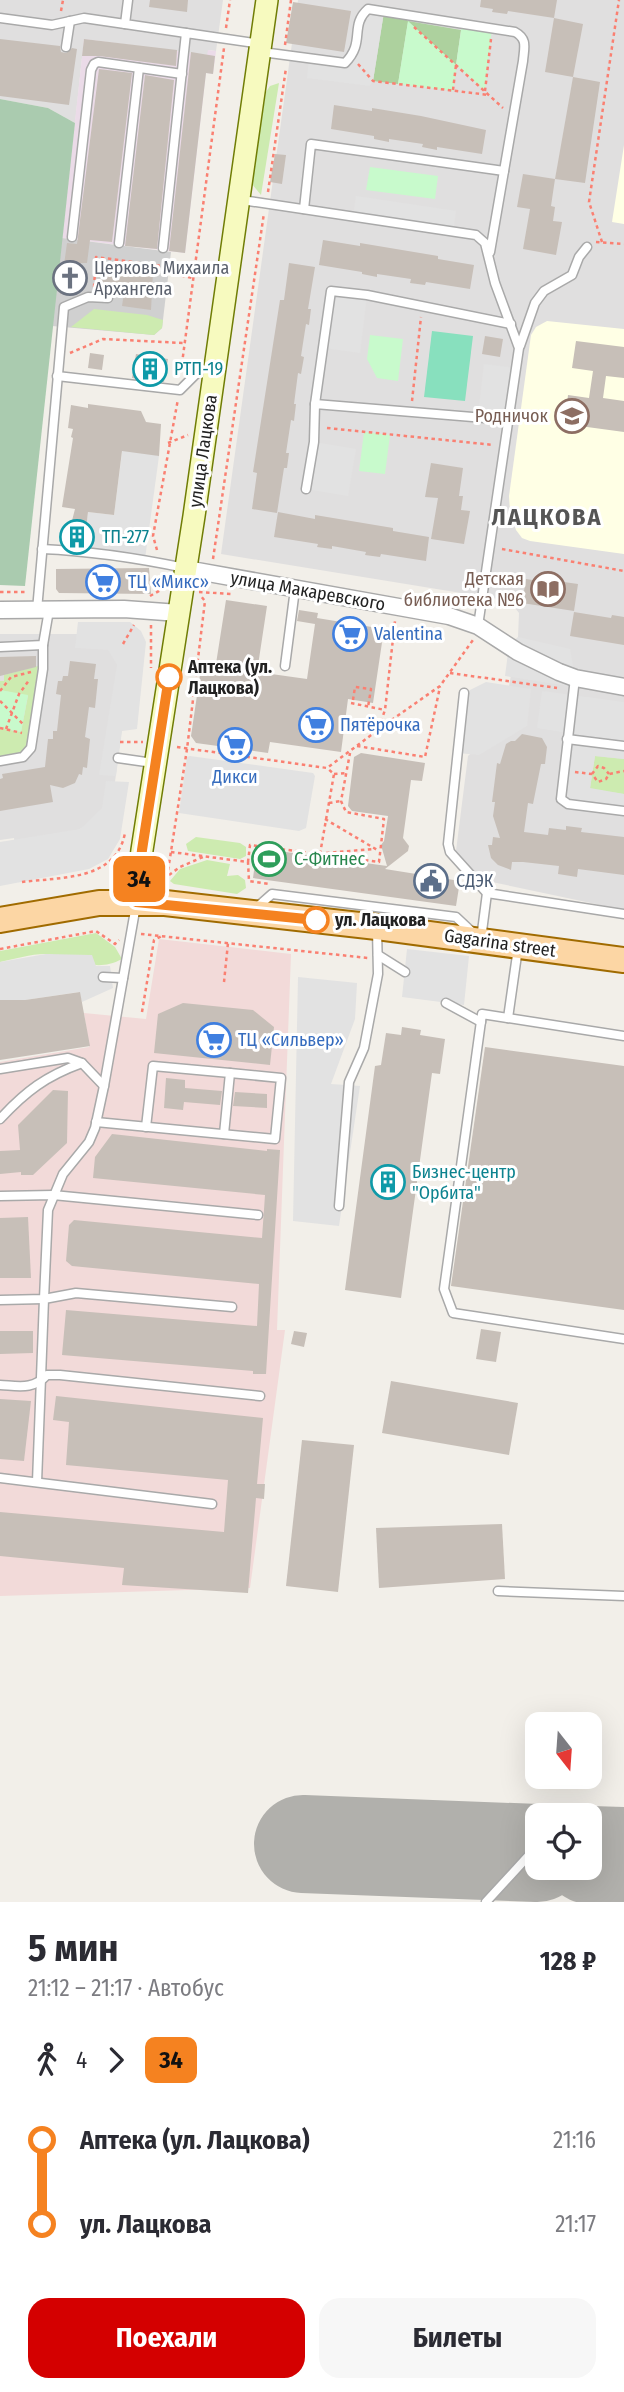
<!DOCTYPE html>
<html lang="ru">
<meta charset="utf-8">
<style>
:root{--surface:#fff;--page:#f7f7f7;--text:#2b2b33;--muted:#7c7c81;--accent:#d40000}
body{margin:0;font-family:"Fira Sans Condensed",sans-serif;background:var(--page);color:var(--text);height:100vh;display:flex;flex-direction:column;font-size:26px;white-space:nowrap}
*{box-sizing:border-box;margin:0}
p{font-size:23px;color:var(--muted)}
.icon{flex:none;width:38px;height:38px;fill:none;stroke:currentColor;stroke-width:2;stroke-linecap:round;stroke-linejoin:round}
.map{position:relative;height:1902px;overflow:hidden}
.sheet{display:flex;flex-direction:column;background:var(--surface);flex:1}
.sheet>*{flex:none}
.badge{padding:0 14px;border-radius:10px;font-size:24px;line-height:46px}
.needle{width:46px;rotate:163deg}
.tools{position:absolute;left:525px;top:1712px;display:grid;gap:14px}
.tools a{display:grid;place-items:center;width:77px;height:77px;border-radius:14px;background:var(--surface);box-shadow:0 7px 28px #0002;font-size:35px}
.map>.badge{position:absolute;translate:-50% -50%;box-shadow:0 0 0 4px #fff}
.legs{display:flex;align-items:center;gap:10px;height:77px;padding:0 28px;font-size:23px}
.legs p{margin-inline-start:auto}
.headline{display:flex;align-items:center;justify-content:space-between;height:119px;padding:0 28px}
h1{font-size:38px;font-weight:700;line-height:52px}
.action{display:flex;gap:14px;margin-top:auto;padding:14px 28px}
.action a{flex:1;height:80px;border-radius:21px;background:var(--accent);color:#fff;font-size:28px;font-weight:700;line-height:80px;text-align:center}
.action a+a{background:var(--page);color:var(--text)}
ul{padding:0 28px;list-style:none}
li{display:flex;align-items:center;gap:24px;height:84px;font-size:26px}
li i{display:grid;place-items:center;width:10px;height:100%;margin:0 9px;background:currentColor}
li i::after{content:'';width:18px;height:18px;margin:-9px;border:5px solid;border-radius:50%;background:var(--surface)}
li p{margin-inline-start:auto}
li:first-child i{background:linear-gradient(#0000 50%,currentColor 0)}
li:last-child i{background:linear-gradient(currentColor 50%,#0000 0)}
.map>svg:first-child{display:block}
.residential{fill:#e0dfdf}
.commercial{fill:#f2dad9}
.industrial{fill:#ebdbe8}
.education{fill:#ffffe5}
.religious{fill:#d0d0d0}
.grass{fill:#cdebb0}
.forest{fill:#add19e}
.cemetery{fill:#aacbaf}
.park{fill:#c8facc}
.pitch{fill:#88e0be}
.parking{fill:#e2e2e2}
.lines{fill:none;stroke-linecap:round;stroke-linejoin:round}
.runway{stroke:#b1b0ac;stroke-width:98}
.building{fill:#c7bfb8}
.lane-casing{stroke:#a9a9a9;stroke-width:11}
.street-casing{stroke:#a9a9a9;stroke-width:19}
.secondary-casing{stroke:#707d05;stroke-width:24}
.primary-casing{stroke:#a06b00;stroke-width:28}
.path{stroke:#fa8072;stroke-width:2.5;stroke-dasharray:3.5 3.5;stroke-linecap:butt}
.lane{stroke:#fff;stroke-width:8}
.street{stroke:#fff;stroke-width:16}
.secondary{stroke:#f7fabf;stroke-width:21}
.primary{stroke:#fcd6a4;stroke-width:24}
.line-1-casing{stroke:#fff;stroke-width:16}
.line-1{stroke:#f58220;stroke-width:10}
.stop-1-dot{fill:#fff;stroke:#f58220;stroke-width:3.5}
.labels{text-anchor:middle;stroke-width:6;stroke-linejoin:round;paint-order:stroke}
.worship-label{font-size:18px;fill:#5b616d;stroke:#fff;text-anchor:start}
.culture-label{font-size:18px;fill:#0d838f;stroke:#fff;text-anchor:start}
.education-label{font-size:18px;fill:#785e54;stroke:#fff;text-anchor:end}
.street-label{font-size:18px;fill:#222;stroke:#fff}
.shop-label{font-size:18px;fill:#366cbe;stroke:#fff;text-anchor:start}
.stop-label{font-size:18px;font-weight:bold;fill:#222;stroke:#fff;text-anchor:start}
.leisure-label{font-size:18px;fill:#27864d;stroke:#fff;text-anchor:start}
.service-label{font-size:18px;fill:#4e5e75;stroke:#fff;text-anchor:start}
.district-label{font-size:24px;font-weight:bold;letter-spacing:2px;fill:#555;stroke:#fff}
</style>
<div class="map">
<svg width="624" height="1902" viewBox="0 0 624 1902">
<rect width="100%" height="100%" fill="#f2efe9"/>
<!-- residential -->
<g class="residential">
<polygon points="0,0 223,0 216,51 209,50 208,55 84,39 75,123 48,108 0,99"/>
<polygon points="298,0 624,0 624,910 492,882 478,877 456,851 468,756 502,724 518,637 519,613 512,604 498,599 221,554"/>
<polygon points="0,634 134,634 111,813 16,862 14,838 0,840"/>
</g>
<!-- commercial -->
<polygon class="commercial" points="159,939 291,954 277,1330 285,1330 250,1588 0,1596 0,1062 89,1047 84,1013 146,1019"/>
<!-- industrial -->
<polygon class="industrial" points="84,39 207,55 208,50 216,51 213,74 206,73 185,253 62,238"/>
<!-- education -->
<g class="education">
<polygon points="624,145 624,224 612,222"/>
<polygon points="547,321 624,329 624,554 530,541 522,538 516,530 510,511 509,496 531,335 536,327"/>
</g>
<!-- religious -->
<polygon class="religious" points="62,238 171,252 162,328 154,335 52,326"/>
<!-- grass -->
<g class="grass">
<polygon points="279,83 261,195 252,184 266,92 270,86"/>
<polygon points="94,309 147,315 163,320 162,328 154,335 71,327"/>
<polygon points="38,666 37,670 43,669 34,735 23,757 0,761 0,728 21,732 28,696 0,690 0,681 4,681 4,675"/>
<polygon points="595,756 624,759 624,794 590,789"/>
<polygon points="196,837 240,843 246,847 246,856 240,859 188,851 186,844"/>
<polygon points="207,860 230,864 227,876 238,875 245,880 246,888 237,894 174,884 170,881 180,869"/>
<path d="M96,933L115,947L122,959C92,975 74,955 45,954C31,954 14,959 0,962V951Z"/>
</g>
<!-- forest -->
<polygon class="forest" points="384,12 400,15 408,21 461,30 456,65 408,22 398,84 373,81"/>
<!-- cemetery -->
<polygon class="cemetery" points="0,99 48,108 75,123 25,586 0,585"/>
<!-- park -->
<g class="park">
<polygon points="408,21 456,65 462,24 492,28 485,91 457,66 453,91 398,84"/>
<polygon points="370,167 438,176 435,199 366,190"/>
<polygon points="370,335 403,339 398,381 377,378 367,359"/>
<polygon points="364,432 390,435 385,474 359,471"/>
<polygon points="0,690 28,695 21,732 0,728"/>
</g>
<!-- pitch -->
<polygon class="pitch" points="432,331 473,336 465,401 424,397"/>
<!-- parking -->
<g class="parking">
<polygon points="368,9 384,12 373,81 370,86 307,78 309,58 345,62 352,57 359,21"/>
<polygon points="356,196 456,211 453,232 353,217"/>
<polygon points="331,291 367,295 360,353 324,348"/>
<polygon points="484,364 515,368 509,420 478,416"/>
<polygon points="314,442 356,449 348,496 306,489"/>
<polygon points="123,445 159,456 145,559 83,551 88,512 114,515"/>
<polygon points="78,622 130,622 141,631 146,642 137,729 122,731 116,776 99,775 117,665 108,650 75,648"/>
<polygon points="518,637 570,649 575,678 574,687 505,676 509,645"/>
<polygon points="486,682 531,689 527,726 479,755 458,753 464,693"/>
<polygon points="542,691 624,702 624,759 595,756 590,788 624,794 624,811 561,799 568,733 537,728"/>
<polygon points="190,756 313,773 315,776 306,828 299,831 179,813 187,757"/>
<polygon points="106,781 129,782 120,839 108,859 89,869 0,886 0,842 80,829 102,808"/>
<polygon points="407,949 469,956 464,1005 402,997"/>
<polygon points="46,954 92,955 96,966 110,966 113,988 82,1002 79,992 25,1000 0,1000 0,962"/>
<polygon points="298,977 357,983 355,1019 331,1084 360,1086 339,1226 293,1221"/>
</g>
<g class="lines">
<!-- runway -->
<g class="runway">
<polyline points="303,1844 537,1853"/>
<polyline points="590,1855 624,1856"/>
</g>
</g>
<!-- building -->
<g class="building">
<polygon points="150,0 188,0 187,12 149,7"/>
<polygon points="481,0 557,0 554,18 508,11 507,14 492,12 493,9 480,7"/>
<polygon points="293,2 351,11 344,52 286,43"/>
<polygon points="554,18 583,24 573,77 545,72"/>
<polygon points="0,39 60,46 61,52 66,53 72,48 77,49 69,105 0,96"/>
<polygon points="84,39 177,50 176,66 99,56 82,56"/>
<polygon points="191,52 215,56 213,74 206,73 185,253 169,251"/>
<polygon points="99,69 132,73 112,242 90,240 87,263 81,263 77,295 60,294 67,243 77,244"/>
<polygon points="145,75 174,80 157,249 125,246"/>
<polygon points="573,77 600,82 585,183 555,179"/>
<polygon points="334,105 372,111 372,108 421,116 486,130 482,154 437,147 437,150 422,147 423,144 389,139 389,142 374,139 374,136 331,129"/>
<polygon points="275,154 286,155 282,184 270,182"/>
<polygon points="523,174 555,179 551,206 555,207 553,221 562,222 556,255 523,249 530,209 517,207"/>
<polygon points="323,240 360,246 360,243 438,256 438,259 474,265 470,289 426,282 425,285 410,283 411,279 377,274 377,277 362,274 362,272 319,265"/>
<polygon points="289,263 315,267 308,309 311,309 309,325 306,324 301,356 304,357 301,374 298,373 294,404 296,404 294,421 291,420 286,453 289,453 287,468 284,468 277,513 252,509 257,473 253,472 280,300 284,300"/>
<polygon points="103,265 153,272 151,310 122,306 124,293 100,290"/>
<polygon points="485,336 503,339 500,357 482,354"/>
<polygon points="576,341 624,347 624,378 606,376 603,398 624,401 624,432 565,424 568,395 589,398 593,371 572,368"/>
<polygon points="90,353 104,355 102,370 88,368"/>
<polygon points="136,354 168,359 164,382 132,378"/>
<polygon points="88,404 141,411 146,422 161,424 159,456 122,451 114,515 88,512 84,545 66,544 75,509 62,507 73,438 71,437 73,429 68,428 71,405 88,408"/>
<polygon points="431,463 463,468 459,496 463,496 461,510 470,511 464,544 431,539 438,498 425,497"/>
<polygon points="278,512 315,519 315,515 393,528 393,531 429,537 426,561 381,554 380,557 365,555 366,552 332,546 332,549 317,547 318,544 274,537"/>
<polygon points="149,568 151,594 59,593 56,589 56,569"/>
<polygon points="526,579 563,585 564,582 578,584 574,611 522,603"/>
<polygon points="226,600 267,606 257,672 307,679 315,624 297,621 299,610 318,613 317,618 384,629 373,703 348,699 341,752 270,742 268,753 196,743 191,736 201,668 215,670"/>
<polygon points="574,612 611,618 612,615 624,617 624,645 570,636"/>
<polygon points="36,656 36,667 0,676 0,657"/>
<polygon points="70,661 96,664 94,679 98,679 95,708 89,707 85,737 90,739 87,768 83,767 82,775 79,774 75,783 63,788 50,785 53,802 0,811 0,779 3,778 2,774 45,767 48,739 53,739 53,731 57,731 61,695 56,694 58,681 62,681 63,676 68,676"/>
<polygon points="522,734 542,738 547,747 545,764 541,764 533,804 528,803 524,832 548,835 549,828 566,830 566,826 582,828 581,832 624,837 624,875 578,869 577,877 558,874 559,866 523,862 512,862 511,870 498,865 491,858 488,845 492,845 493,837 500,838 493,816 495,802 492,802 497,763 500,764 506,744 511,741 515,741"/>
<polygon points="361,753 425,763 422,781 411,780 403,838 409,846 408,851 385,869 460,881 456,906 253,878 257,848 387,866 381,845 384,841 388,816 352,811 348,806 354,757"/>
<polygon points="80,992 90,1046 0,1060 0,1000 25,1000"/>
<polygon points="183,1003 253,1010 274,1027 270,1065 154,1053 158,1014"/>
<polygon points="402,1027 421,1030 420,1035 445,1039 440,1074 432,1073 401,1298 345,1290 375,1066 381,1065 386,1033 401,1035"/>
<polygon points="485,1047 624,1066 624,1310 451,1286"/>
<polygon points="166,1078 185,1080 185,1088 222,1091 220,1105 184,1102 183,1110 164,1108"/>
<polygon points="53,1090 68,1091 67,1143 33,1175 21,1175 21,1172 0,1174 0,1151 20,1150 18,1125"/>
<polygon points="235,1092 267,1094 267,1108 233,1106"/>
<polygon points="112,1134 267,1151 267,1149 280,1150 266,1374 253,1374 253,1371 62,1355 66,1310 257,1326 259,1284 72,1266 66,1261 69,1225 74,1220 262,1238 265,1195 93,1178 95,1157"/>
<polygon points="28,1217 31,1278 0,1278 0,1218"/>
<polygon points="481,1329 501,1332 496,1362 476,1359"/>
<polygon points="0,1331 33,1331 33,1353 0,1354"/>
<polygon points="294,1331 307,1333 304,1347 291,1344"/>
<polygon points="391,1381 518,1403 509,1455 382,1433"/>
<polygon points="56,1396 263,1418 257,1484 265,1484 264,1499 256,1498 248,1593 122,1585 124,1568 0,1556 0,1512 224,1532 228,1480 66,1465 69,1422 53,1420"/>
<polygon points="0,1399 31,1401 24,1461 0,1459"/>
<polygon points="302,1440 354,1445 338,1592 286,1586"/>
<polygon points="502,1524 505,1579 379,1588 376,1528"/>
</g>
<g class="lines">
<!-- lane casing -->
<g class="lane-casing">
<g id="lane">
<polyline points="128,0 125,24 186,33"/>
<polyline points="0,18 52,25 84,18 125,24"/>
<polyline points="66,47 70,21"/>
<path d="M262,52L345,63C366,42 349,26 368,9L515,32C528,39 524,48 523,61L490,252"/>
<polyline points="242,200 476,235 485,243 495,283 519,348 478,626"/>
<polyline points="304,209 311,144 504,171"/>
<polyline points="72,237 91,70 94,64 98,62 182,74"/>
<polyline points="119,243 139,68"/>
<polyline points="163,248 186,33 261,44"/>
<polyline points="520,346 535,303 544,291 572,275 579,257 587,247"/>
<polyline points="57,376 180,390 201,369 214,371"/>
<polyline points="315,404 331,291 367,295 511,324"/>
<polyline points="306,489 314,442 315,404 509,420"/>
<path d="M42,549C91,551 137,558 185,568"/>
<polyline points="37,610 64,307 88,297 108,298"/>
<polyline points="0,647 43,645 49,610"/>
<polyline points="285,666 295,589"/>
<polyline points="575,678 561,799 568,804 624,811"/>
<polyline points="464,693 448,844 450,852 487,893 624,914"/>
<polyline points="567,739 624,746"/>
<polyline points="118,758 153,763"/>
<polyline points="0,761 23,757 31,748 43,669 43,645"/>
<polyline points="256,908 272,894 456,917 472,932"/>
<polyline points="481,939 487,893"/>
<polyline points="378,955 405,972"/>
<polyline points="103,977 123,978"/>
<polyline points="446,1003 481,1022"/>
<polyline points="508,1018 518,948"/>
<polyline points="624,1036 482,1014 444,1289 453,1313 624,1339"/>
<polyline points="0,1069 68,1058 82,1063 104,1086"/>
<path d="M0,1119C26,1091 46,1076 82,1063"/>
<polyline points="96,1122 275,1139 281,1078 230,1073"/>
<polyline points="146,1127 153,1066 230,1073 224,1134"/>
<polyline points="0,1196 53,1195 258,1215"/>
<polyline points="339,1206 349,1082 364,1048 378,974 377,930"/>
<polyline points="0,1300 44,1299 48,1210 63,1174 89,1142 95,1128 104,1086 136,905"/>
<path d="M0,1385C19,1386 33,1390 47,1375H60L260,1396"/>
<polyline points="0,1478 212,1504"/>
<polyline points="37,1482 44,1299 76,1293 232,1307"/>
<polyline points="498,1591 624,1596"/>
<polyline points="486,1902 531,1853"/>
</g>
</g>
<!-- street casing -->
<g class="street-casing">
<g id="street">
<polyline points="186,569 449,616 478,626 518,652 559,672 575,678 624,687"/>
<polyline points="0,610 124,609 179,613"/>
</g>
</g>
<!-- secondary casing -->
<g class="secondary-casing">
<polyline id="secondary" points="136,902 142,850 194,516 267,0"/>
</g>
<!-- primary casing -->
<g class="primary-casing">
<polyline id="primary" points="0,920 99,903 165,903 377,927 624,960"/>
</g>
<!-- path -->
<g class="path">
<polyline points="61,11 63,0"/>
<polyline points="414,27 503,108"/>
<polyline points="226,28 230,0"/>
<polyline points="285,45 291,0"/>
<polyline points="358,64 373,81 489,95"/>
<polyline points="453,90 456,65"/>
<polyline points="485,91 491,39"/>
<polyline points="268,192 286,68"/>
<polyline points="596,242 624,244"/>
<polyline points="602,242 589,202 619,0"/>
<polyline points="94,287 96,257 162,266 169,273 192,278"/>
<polyline points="70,353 103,339 183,343"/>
<polyline points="181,371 224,48"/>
<polyline points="412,401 421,317"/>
<polyline points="327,428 494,445"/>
<polyline points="168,443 188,435"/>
<polyline points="502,549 624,571"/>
<polyline points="157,550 153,536 178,399"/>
<polyline points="213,559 264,213"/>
<polyline points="0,592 28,592"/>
<polyline points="199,592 231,594"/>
<polyline points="150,596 166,587"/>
<polyline points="151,625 151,668"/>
<polyline points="123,644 134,625"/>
<polyline points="450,673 557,688"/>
<polyline points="0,691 11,677 31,672"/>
<polyline points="353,700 355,687 371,689 368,707"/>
<polyline points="0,701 23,724"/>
<polyline points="351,703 385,710"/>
<polyline points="0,728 22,733"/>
<polyline points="380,728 440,686 473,640"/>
<polyline points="6,729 19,694 30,679"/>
<polyline points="120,742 143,742"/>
<polyline points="357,746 425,757 440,687"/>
<polyline points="177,747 327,768 378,730 385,710 395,621"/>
<polyline points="575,772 592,774 598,782 606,779 609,774 624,771"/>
<polyline points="334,774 347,773"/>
<polyline points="592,774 598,766 604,768 609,774"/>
<polyline points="329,803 341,801"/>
<polyline points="325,819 379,851"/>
<polyline points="171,852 248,862 249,881 269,884"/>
<polyline points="326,853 373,849"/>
<polyline points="320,854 334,774 327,768"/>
<polyline points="248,862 250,845 379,862 384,819 346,812 341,801 350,753"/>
<polyline points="169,875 180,867 203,857"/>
<polyline points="167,877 187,749 205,601 200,595"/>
<path d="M22,882C61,877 116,881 125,833"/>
<polyline points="141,934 368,958"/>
<polyline points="0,949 96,931 115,944 119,940"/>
<polyline points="224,982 228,943"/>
<polyline points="142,1012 154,940 162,936"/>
</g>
<!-- lane -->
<use href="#lane" class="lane"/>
<!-- street -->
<use href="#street" class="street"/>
<!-- secondary -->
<use href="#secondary" class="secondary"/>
<!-- primary -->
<use href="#primary" class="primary"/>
</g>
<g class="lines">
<!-- line-1 casing -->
<g class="line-1-casing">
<polyline id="line-1" points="169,677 142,850 136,902 316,920"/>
</g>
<!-- line-1 -->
<use href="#line-1" class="line-1"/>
</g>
<!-- icons -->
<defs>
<g id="church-ring" transform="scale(1.75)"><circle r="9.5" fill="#fff" stroke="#6b7280" stroke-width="1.5"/><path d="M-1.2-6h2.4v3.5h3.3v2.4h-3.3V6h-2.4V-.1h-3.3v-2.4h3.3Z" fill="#6b7280"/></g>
<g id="building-ring" transform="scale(1.75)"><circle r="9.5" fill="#fff" stroke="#0f9aa8" stroke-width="1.5"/><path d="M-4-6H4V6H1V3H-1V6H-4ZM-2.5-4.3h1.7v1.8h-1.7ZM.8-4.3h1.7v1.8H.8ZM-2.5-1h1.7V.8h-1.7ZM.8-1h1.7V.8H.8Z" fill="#0f9aa8"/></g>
<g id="school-ring" transform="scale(1.75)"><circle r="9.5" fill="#fff" stroke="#8d6e63" stroke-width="1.5"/><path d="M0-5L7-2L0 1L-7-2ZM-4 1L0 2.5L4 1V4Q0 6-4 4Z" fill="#8d6e63"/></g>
<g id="supermarket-ring" transform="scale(1.75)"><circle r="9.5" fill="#fff" stroke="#3f7fe0" stroke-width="1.5"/><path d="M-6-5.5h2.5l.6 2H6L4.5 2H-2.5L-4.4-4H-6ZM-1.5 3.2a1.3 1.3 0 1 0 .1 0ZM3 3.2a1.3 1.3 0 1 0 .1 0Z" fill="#3f7fe0"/></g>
<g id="library-ring" transform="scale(1.75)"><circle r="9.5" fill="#fff" stroke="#8d6e63" stroke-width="1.5"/><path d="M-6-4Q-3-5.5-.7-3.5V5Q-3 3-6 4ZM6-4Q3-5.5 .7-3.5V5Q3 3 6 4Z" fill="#8d6e63"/></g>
<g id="stadium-ring" transform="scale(1.75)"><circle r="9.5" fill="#fff" stroke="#2e9e5b" stroke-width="1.5"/><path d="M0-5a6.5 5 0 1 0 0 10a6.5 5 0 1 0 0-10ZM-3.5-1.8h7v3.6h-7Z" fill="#2e9e5b"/></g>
<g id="civic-ring" transform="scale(1.75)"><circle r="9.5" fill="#fff" stroke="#5c6f8a" stroke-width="1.5"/><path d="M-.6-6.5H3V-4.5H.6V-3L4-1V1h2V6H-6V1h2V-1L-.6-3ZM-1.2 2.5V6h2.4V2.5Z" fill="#5c6f8a"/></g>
</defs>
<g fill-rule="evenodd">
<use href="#church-ring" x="70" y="278"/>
<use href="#building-ring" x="150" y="369"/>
<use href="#school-ring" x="572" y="416"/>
<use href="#building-ring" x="77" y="537"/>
<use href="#supermarket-ring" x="103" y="582"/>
<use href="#library-ring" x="548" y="589"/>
<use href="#supermarket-ring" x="350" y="634"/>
<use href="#supermarket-ring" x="316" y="725"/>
<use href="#supermarket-ring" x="235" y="745"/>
<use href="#stadium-ring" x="269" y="859"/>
<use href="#civic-ring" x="431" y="881"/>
<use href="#supermarket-ring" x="214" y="1040"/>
<use href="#building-ring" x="388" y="1182"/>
</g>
<!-- markers -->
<g class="stop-1-dot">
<circle cx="169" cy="677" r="12"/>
<circle cx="316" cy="920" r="12"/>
</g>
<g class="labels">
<!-- worship labels -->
<g class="worship-label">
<text x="94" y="274">Церковь Михаила<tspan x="94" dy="21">Архангела</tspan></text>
</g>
<!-- culture labels -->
<g class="culture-label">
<text x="174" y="375">РТП-19</text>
<text x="102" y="543">ТП-277</text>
<text x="412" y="1178">Бизнес-центр<tspan x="412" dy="21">"Орбита"</tspan></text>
</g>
<!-- education labels -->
<g class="education-label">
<text x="548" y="422">Родничок</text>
<text x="524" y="585">Детская<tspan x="524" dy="21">библиотека №6</tspan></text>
</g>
<!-- street labels -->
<g class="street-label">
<text transform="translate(203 451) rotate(-82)" y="6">улица Лацкова</text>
<text transform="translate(308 591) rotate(10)" y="6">улица Макаревского</text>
<text transform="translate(500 943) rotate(8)" y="6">Gagarina street</text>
</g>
<!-- shop labels -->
<g class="shop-label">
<text x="128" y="588">ТЦ «Микс»</text>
<text x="374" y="640">Valentina</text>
<text x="340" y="731">Пятёрочка</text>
<text x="235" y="783" text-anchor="middle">Дикси</text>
<text x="238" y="1046">ТЦ «Сильвер»</text>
</g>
<!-- stop labels -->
<g class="stop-label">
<text x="188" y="673">Аптека (ул.<tspan x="188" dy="21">Лацкова)</tspan></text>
<text x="335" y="926">ул. Лацкова</text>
</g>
<!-- leisure labels -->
<g class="leisure-label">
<text x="294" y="865">С-Фитнес</text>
</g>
<!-- service labels -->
<g class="service-label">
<text x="456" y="887">СДЭК</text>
</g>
<!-- district labels -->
<g class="district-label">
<text x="547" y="525">ЛАЦКОВА</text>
</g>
</g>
</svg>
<div class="tools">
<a><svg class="needle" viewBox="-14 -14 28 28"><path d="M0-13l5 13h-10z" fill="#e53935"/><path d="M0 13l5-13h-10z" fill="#7c7c81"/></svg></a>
<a><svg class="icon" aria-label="locate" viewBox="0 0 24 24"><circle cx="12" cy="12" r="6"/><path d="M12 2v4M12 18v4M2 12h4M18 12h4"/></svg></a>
</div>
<b class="badge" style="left:139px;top:879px;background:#f58220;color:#111">34</b>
</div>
<section class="sheet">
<div class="headline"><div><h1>5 мин</h1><p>21:12 – 21:17 · Автобус</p></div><b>128 ₽</b></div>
<div class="legs"><svg class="icon" aria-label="walk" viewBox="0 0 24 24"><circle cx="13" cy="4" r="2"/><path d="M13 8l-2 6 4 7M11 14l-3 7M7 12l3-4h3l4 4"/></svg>4<svg class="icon" aria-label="forward" viewBox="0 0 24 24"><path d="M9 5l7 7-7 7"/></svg><b class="badge" style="background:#f58220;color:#111">34</b></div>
<ul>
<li><i style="color:#f58220"></i><b>Аптека (ул. Лацкова)</b><p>21:16</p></li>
<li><i style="color:#f58220"></i><b>ул. Лацкова</b><p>21:17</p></li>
</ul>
<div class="action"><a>Поехали</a><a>Билеты</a></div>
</section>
